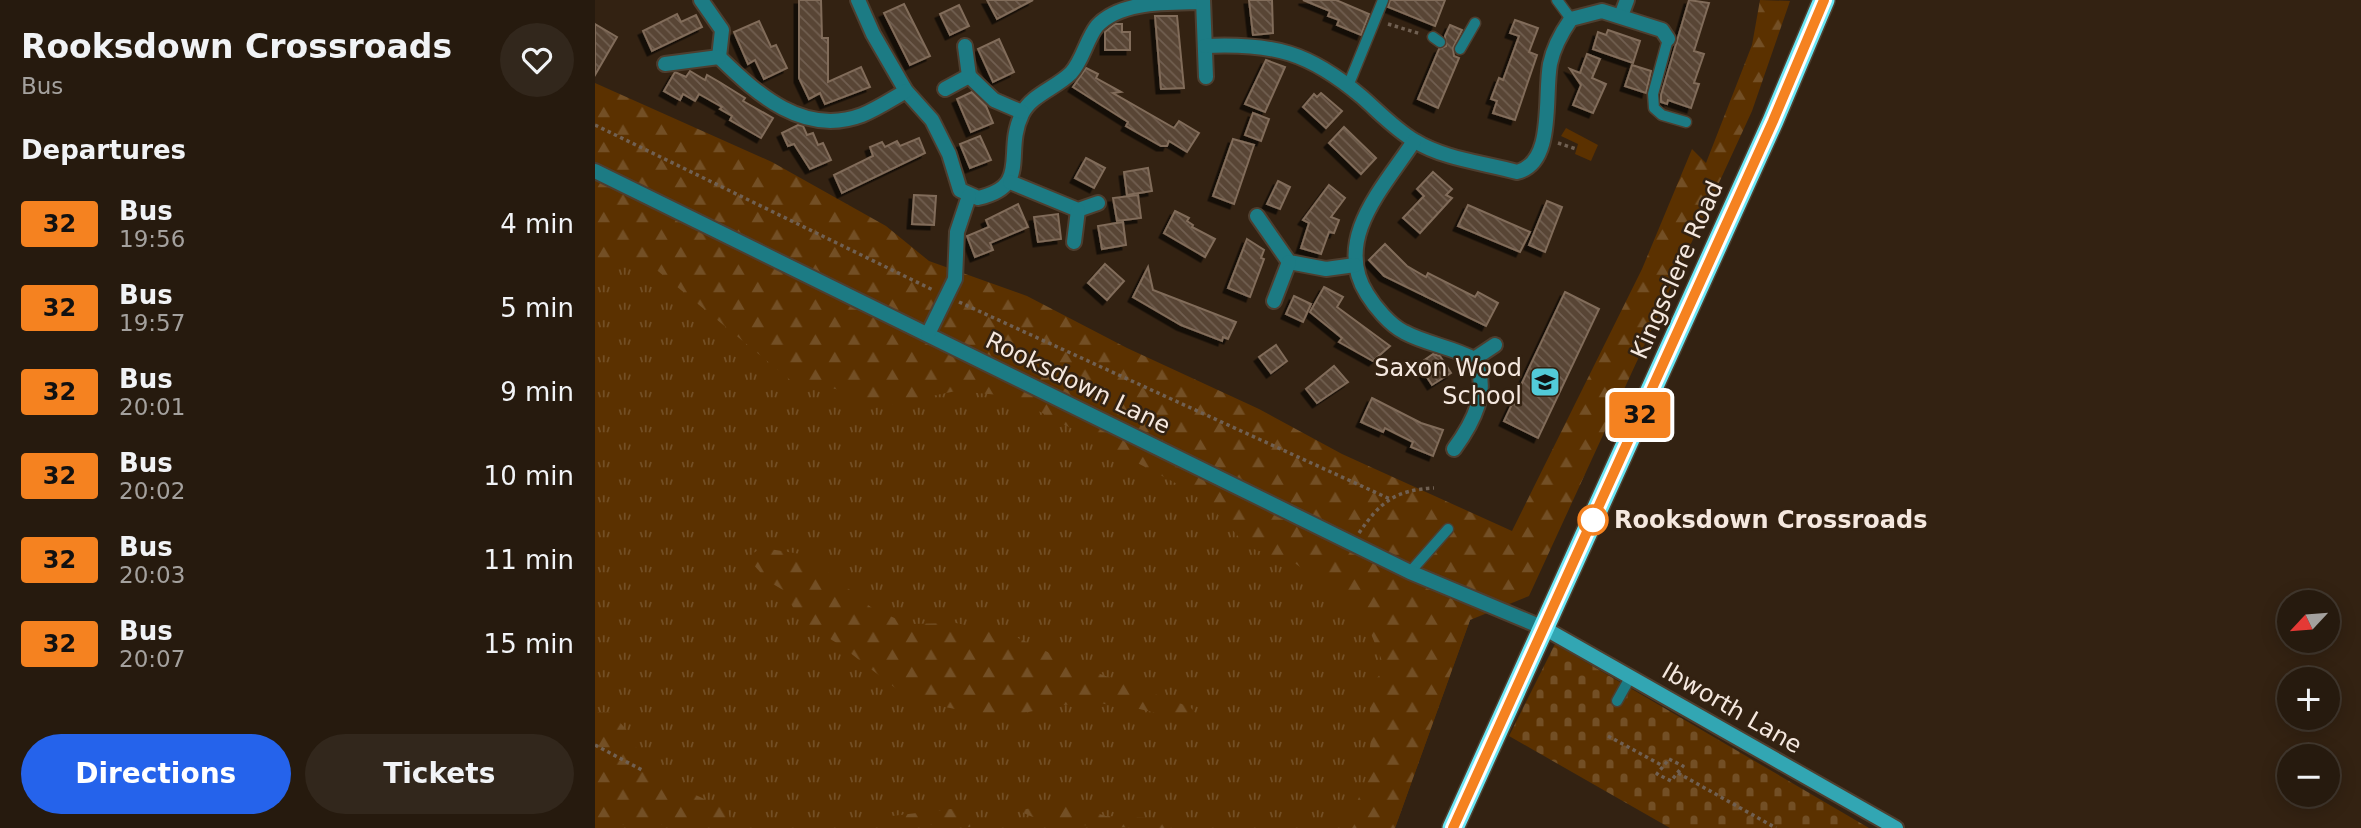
<!DOCTYPE html>
<meta charset="utf-8">
<style>
:root{--surface:#261a0e;--page:#32271c;--text:#f1f3f6;--muted:#a4a19e;--line:#42382e;--accent:#2563eb}
body{margin:0;font-family:"DejaVu Sans",sans-serif;background:var(--page);color:var(--text);height:100vh;display:flex;flex-direction:column;font-size:26px;white-space:nowrap}
*{box-sizing:border-box;margin:0}
p{font-size:23px;color:var(--muted)}
.icon{flex:none;width:38px;height:38px;fill:none;stroke:currentColor;stroke-width:2;stroke-linecap:round;stroke-linejoin:round}
.map{position:relative;flex:1;overflow:hidden}
.drawer{display:flex;flex-direction:column;background:var(--surface);width:595px}
.drawer>*{flex:none}
.badge{padding:0 14px;border-radius:5px;font-size:24px;line-height:46px}
.needle{width:46px;rotate:244deg}
.fabs{position:absolute;left:1682px;top:590px;display:grid;gap:14px}
.fabs a{display:grid;place-items:center;width:63px;height:63px;border-radius:50%;background:var(--surface);box-shadow:0 4px 18px #0003,0 0 0 2px var(--line);font-size:35px}
.map>.badge{position:absolute;translate:-50% -50%;box-shadow:0 0 0 4px #fff}
h2{padding:0 21px;font-size:26px;line-height:63px}
.round{display:grid;place-items:center;flex:none;width:74px;height:74px;border-radius:37px;background:var(--page)}
.head{display:flex;align-items:center;justify-content:space-between;height:119px;padding:0 21px}
h1{font-size:33px;font-weight:800;line-height:52px}
.primary-button{display:flex;gap:14px;margin-top:auto;padding:14px 21px}
.primary-button a{flex:1;height:80px;border-radius:42px;background:var(--accent);color:#fff;font-size:28px;font-weight:800;line-height:80px;text-align:center}
.primary-button a+a{background:var(--page);color:var(--text)}
ul{padding:0;list-style:none}
li{display:flex;align-items:center;gap:21px;height:84px;padding:0 21px}
li div{flex:1}
li b{display:block;font-size:26px}
li em{font-style:normal}
li .badge{min-width:77px;font-weight:700;text-align:center}
main{display:flex;flex:1;min-height:0}
.map>svg:first-child{display:block}
.grass{fill:url(#grass-tufts)}
.forest{fill:url(#forest-firs)}
.cemetery{fill:url(#cemetery-stones)}
.green{fill:#5b3100}
.building{fill:url(#building-back-hatch);stroke:#816c5a;stroke-width:2;filter:url(#shadow)}
.lines{fill:none;stroke-linecap:round;stroke-linejoin:round}
.lane-casing{stroke:#4e3e2f;stroke-width:13}
.street-casing{stroke:#4e3e2f;stroke-width:18}
.secondary-casing{stroke:#4e3e2f;stroke-width:18}
.highway-casing{stroke:#4e3e2f;stroke-width:24}
.path{stroke:#706052;stroke-width:3.5;stroke-dasharray:3.5 3.5;stroke-linecap:butt}
.lane{stroke:#1c7b84;stroke-width:10}
.street{stroke:#1c7b84;stroke-width:14}
.secondary{stroke:#32a6b3;stroke-width:14}
.highway{stroke:#69e5f3;stroke-width:21}
.line-casing{stroke:#fff;stroke-width:16}
.line{stroke:#f58220;stroke-width:10}
.stop-dot{fill:#fff;stroke:#f58220;stroke-width:3.5}
.labels{text-anchor:middle;stroke-width:5;stroke-linejoin:round;paint-order:stroke}
.street-label{font-size:24px;fill:#f5e8df;stroke:#332212}
.poi-label{font-size:24px;fill:#f5e8df;stroke:#332212;text-anchor:end}
.stop-label{font-size:24px;font-weight:bold;fill:#f5e8df;stroke:#332212;text-anchor:start}
</style>
<main>
<section class="drawer">
<div class="head"><div><h1>Rooksdown Crossroads</h1><p>Bus</p></div><a class="round"><svg class="icon" aria-label="heart" viewBox="0 0 24 24"><path d="M12 20l-8-8c-3-5 5-10 8-4 3-6 11-1 8 4z"/></svg></a></div>
<h2>Departures</h2>
<ul>
<li><span class="badge" style="background:#f58220;color:#111">32</span><div><b>Bus</b><p>19:56</p></div><em>4 min</em></li>
<li><span class="badge" style="background:#f58220;color:#111">32</span><div><b>Bus</b><p>19:57</p></div><em>5 min</em></li>
<li><span class="badge" style="background:#f58220;color:#111">32</span><div><b>Bus</b><p>20:01</p></div><em>9 min</em></li>
<li><span class="badge" style="background:#f58220;color:#111">32</span><div><b>Bus</b><p>20:02</p></div><em>10 min</em></li>
<li><span class="badge" style="background:#f58220;color:#111">32</span><div><b>Bus</b><p>20:03</p></div><em>11 min</em></li>
<li><span class="badge" style="background:#f58220;color:#111">32</span><div><b>Bus</b><p>20:07</p></div><em>15 min</em></li>
</ul>
<div class="primary-button"><a>Directions</a><a>Tickets</a></div>
</section>
<div class="map">
<svg width="1766" height="828" viewBox="0 0 1766 828">
<defs>
<pattern id="grass-tufts" width="24" height="20" patternUnits="userSpaceOnUse" patternTransform="scale(1.75)"><rect width="24" height="20" fill="#5b3100"/><path d="M3 7l-1-3M5 7V3M7 7l1-3M15 17l-1-3M17 17v-4M19 17l1-3" fill="none" stroke="#734f25"/></pattern>
<pattern id="forest-firs" width="22" height="20" patternUnits="userSpaceOnUse" patternTransform="scale(1.75)"><rect width="22" height="20" fill="#5b3100"/><path d="M5 1l3.5 6h-7zM16 11l3.5 6h-7z" fill="#734f25"/></pattern>
<pattern id="cemetery-stones" width="16" height="16" patternUnits="userSpaceOnUse" patternTransform="scale(1.75)"><rect width="16" height="16" fill="#5b3100"/><path d="M2 7V4a2 2 0 0 1 4 0v3zM10 15v-3a2 2 0 0 1 4 0v3z" fill="#734f25"/></pattern>
<pattern id="building-back-hatch" width="6" height="6" patternUnits="userSpaceOnUse" patternTransform="scale(1.75)"><rect width="6" height="6" fill="#584434"/><path d="M-1 5l2 2M0 0l6 6M5-1l2 2" fill="none" stroke="#715f51"/></pattern>
<filter id="shadow"><feDropShadow dx="-4.5" dy="4.5" stdDeviation="0" flood-color="#0009"/></filter>
</defs>
<rect width="100%" height="100%" fill="#332212"/>
<!-- grass -->
<polygon class="grass" points="0,187 875,620 800,828 0,828"/>
<!-- forest -->
<g class="forest">
<polygon points="1165,0 1195,1 1157,111 934,596 875,620 800,828 750,828 770,784 776,739 774,688 790,668 774,629 749,598 701,564 653,547 619,510 590,488 415,396 361,391 274,409 241,389 200,384 58,267 13,259 0,261 0,83 177,162 291,226 334,261 432,296 532,348 664,409 747,454 917,531 1047,269 1097,149 1111,163 1157,45"/>
<polygon points="168,548 212,555 277,608 313,624 361,623 419,636 478,664 595,707 599,711 596,721 540,708 502,703 468,705 414,716 395,716 345,706 308,694 245,645 206,621 188,590 173,581 157,563 158,553"/>
<path d="M0,712H14C34,729 44,745 47,770L133,810L135,819L61,825H0Z"/>
<path d="M469,803L511,816L555,818L577,828C546,828 442,828 425,810Z"/>
<polygon points="356,809 373,810 380,817 375,827 299,823 288,817"/>
</g>
<!-- cemetery -->
<polygon class="cemetery" points="960,644 1274,828 1075,828 914,736"/>
<!-- green -->
<polygon class="green" points="971,128 1003,145 996,161 980,154 983,144 966,136"/>
<!-- building -->
<g class="building">
<polygon points="204,0 226,0 227,38 233,38 233,82 266,67 275,87 230,104 225,93 214,99 204,78"/>
<polygon points="392,0 438,0 402,19"/>
<polygon points="654,0 677,0 678,33 658,35"/>
<polygon points="708,0 741,0 774,14 766,35 742,25 744,20 733,16 735,11"/>
<polygon points="795,0 850,0 840,26 793,7"/>
<polygon points="1094,0 1114,3 1099,51 1109,54 1099,83 1104,84 1096,108 1073,100 1072,104 1066,102 1066,95"/>
<polygon points="309,4 335,56 315,65 289,13"/>
<polygon points="364,5 374,26 355,35 345,14"/>
<polygon points="82,14 86,22 101,15 107,27 57,51 48,31"/>
<polygon points="560,16 582,16 589,88 566,89"/>
<polygon points="920,20 943,28 934,52 942,55 920,120 898,113 902,101 896,99 904,78 908,80 924,36 915,33"/>
<polygon points="164,21 176,47 181,45 192,68 169,79 160,60 153,64 139,32"/>
<polygon points="0,24 22,37 0,75"/>
<polygon points="527,24 527,32 535,32 535,50 510,50 510,32 520,24"/>
<polygon points="855,25 867,30 858,48 859,56 864,58 843,108 823,99 844,49 851,46 850,36"/>
<polygon points="1013,30 1045,41 1038,63 998,49 1003,32 1011,35"/>
<polygon points="404,39 419,72 398,82 383,49"/>
<polygon points="992,54 1005,59 997,78 1011,84 998,113 978,105 986,85 975,69 985,73"/>
<polygon points="671,60 690,67 670,112 650,104"/>
<polygon points="1037,65 1056,71 1051,93 1030,86"/>
<polygon points="491,68 503,74 501,78 526,92 518,93 579,128 584,121 604,133 592,152 574,141 572,146 566,146 531,126 533,122 478,87"/>
<polygon points="95,71 110,80 112,75 126,83 150,98 148,101 178,118 166,138 135,120 137,116 125,109 127,107 104,94 100,101 88,94 85,100 69,91 80,72 91,77"/>
<polygon points="377,92 391,106 398,123 376,132 362,99"/>
<polygon points="726,93 747,111 731,128 708,107 719,94 722,97"/>
<polygon points="658,113 674,119 666,141 650,135"/>
<polygon points="203,125 208,126 212,135 218,133 223,145 228,143 236,160 215,169 199,144 193,146 187,133"/>
<polygon points="749,127 781,158 766,174 734,143"/>
<polygon points="385,136 396,160 375,168 365,144"/>
<polygon points="324,138 330,153 247,193 239,175 278,156 275,147 287,142 290,147 302,141 305,146"/>
<polygon points="638,139 659,145 639,204 618,196"/>
<polygon points="491,158 510,168 499,188 480,178"/>
<polygon points="553,168 557,191 532,195 529,172"/>
<polygon points="838,172 857,189 851,195 857,198 825,233 808,218 829,196 822,189"/>
<polygon points="683,181 695,187 685,209 672,204"/>
<polygon points="734,185 750,198 736,217 744,220 739,233 734,232 726,254 706,248 714,223 708,220"/>
<polygon points="319,195 341,196 339,225 317,224"/>
<polygon points="543,195 546,218 522,221 518,198"/>
<polygon points="952,201 967,207 950,252 934,245"/>
<polygon points="423,204 433,227 395,243 398,250 380,257 372,236 394,227 391,220"/>
<polygon points="873,205 935,232 925,252 863,226"/>
<polygon points="580,211 594,218 592,221 598,225 597,227 620,239 610,257 569,233"/>
<polygon points="463,214 466,239 443,242 439,217"/>
<polygon points="528,222 531,245 507,249 503,226"/>
<polygon points="652,239 669,250 666,258 669,259 655,297 633,288"/>
<polygon points="790,244 812,266 831,277 833,273 880,297 883,292 903,303 891,326 789,276 774,260"/>
<polygon points="510,264 529,281 512,300 493,283"/>
<polygon points="553,267 558,290 641,322 633,339 628,337 627,341 586,325 538,297"/>
<polygon points="729,287 748,297 742,307 795,346 778,361 744,342 747,338 715,312"/>
<polygon points="970,292 1004,309 943,438 909,421"/>
<polygon points="699,296 716,304 708,322 691,314"/>
<polygon points="681,345 692,361 676,373 664,357"/>
<polygon points="838,354 845,356 856,373 837,385 826,368 831,365 828,361"/>
<polygon points="739,366 753,382 722,403 711,389"/>
<polygon points="777,398 826,423 848,430 838,456 816,447 818,442 790,428 788,432 766,422"/>
</g>
<g class="lines">
<!-- lane casing -->
<g class="lane-casing">
<g id="lane">
<polyline points="962,0 976,19"/>
<polyline points="838,37 845,42"/>
<polyline points="1073,39 1058,94 1059,108 1067,115 1091,122"/>
<polyline points="865,49 880,23"/>
<polyline points="753,86 788,0"/>
<polyline points="815,572 853,529"/>
<polyline points="1022,701 1036,676"/>
</g>
</g>
<!-- street casing -->
<g class="street-casing">
<g id="street">
<polyline points="106,0 127,30 124,57"/>
<path d="M263,0L278,34L311,91L337,120L354,154L365,190L383,198C437,186 408,153 427,114C436,95 461,88 476,73C488,60 491,40 502,26C526,0 575,3 608,2"/>
<polyline points="608,0 611,77"/>
<polyline points="1026,16 1032,0"/>
<path d="M610,46C679,43 714,52 767,97C784,112 801,130 820,141C849,159 890,163 922,172C960,163 949,97 955,64C958,49 967,32 976,19L1007,11L1067,30L1073,39"/>
<path d="M124,57C162,94 209,137 267,115C282,109 297,99 311,91"/>
<polyline points="70,64 124,57"/>
<polyline points="374,76 399,100 427,112"/>
<polyline points="350,89 374,76 370,46"/>
<path d="M819,141C790,186 737,239 772,294C780,307 795,325 809,332C831,344 857,347 879,359C896,390 878,423 859,449"/>
<polyline points="0,171 815,572 949,628"/>
<polyline points="415,182 483,210 503,203"/>
<polyline points="662,216 694,262 731,269 760,265"/>
<polyline points="479,242 483,210"/>
<polyline points="679,301 694,262"/>
<polyline points="333,334 360,279 362,232 374,196"/>
<polyline points="879,359 900,345"/>
</g>
</g>
<!-- secondary casing -->
<g class="secondary-casing">
<polyline id="secondary" points="949,628 1301,828"/>
</g>
<!-- highway casing -->
<g class="highway-casing">
<polyline id="highway" points="858,828 1178,121 1229,0"/>
</g>
<!-- path -->
<g class="path">
<polyline points="793,24 826,34"/>
<polyline points="0,125 338,290"/>
<polyline points="963,143 981,149"/>
<polyline points="364,302 795,499"/>
<path d="M764,533C785,502 800,490 839,488"/>
<polyline points="1013,736 1068,766"/>
<polyline points="0,745 47,770"/>
<polygon points="1074,759 1088,766 1076,781 1062,774"/>
<polyline points="1083,773 1181,828"/>
</g>
<!-- lane -->
<use href="#lane" class="lane"/>
<!-- street -->
<use href="#street" class="street"/>
<!-- secondary -->
<use href="#secondary" class="secondary"/>
<!-- highway -->
<use href="#highway" class="highway"/>
</g>
<g class="lines">
<!-- line casing -->
<g class="line-casing">
<polyline id="line" points="858,828 1178,121 1229,0"/>
</g>
<!-- line -->
<use href="#line" class="line"/>
</g>
<!-- icons -->
<defs>
<g id="school-square" transform="scale(1.575)"><rect x="-9" y="-9" width="18" height="18" rx="4" fill="#52cbd9" stroke="#332212"/><path d="M0-5L7-2L0 1L-7-2ZM-4 1L0 2.5L4 1V4Q0 6-4 4Z" fill="#111"/></g>
</defs>
<g fill-rule="evenodd">
<use href="#school-square" x="950" y="382"/>
</g>
<!-- markers -->
<circle class="stop-dot" cx="998" cy="520" r="14"/>
<g class="labels">
<!-- street labels -->
<g class="street-label">
<text transform="translate(1082 270) rotate(-66)" y="8">Kingsclere Road</text>
<text transform="translate(483 383) rotate(26)" y="8">Rooksdown Lane</text>
<text transform="translate(1137 708) rotate(30)" y="8">Ibworth Lane</text>
</g>
<!-- poi labels -->
<g class="poi-label">
<text x="927" y="376">Saxon Wood<tspan x="927" dy="28">School</tspan></text>
</g>
<!-- stop labels -->
<g class="stop-label">
<text x="1019" y="528">Rooksdown Crossroads</text>
</g>
</g>
</svg>
<div class="fabs">
<a><svg class="needle" viewBox="-14 -14 28 28"><path d="M0-13l5 13h-10z" fill="#e53935"/><path d="M0 13l5-13h-10z" fill="#a4a19e"/></svg></a>
<a>+</a>
<a>−</a>
</div>
<b class="badge" style="left:1045px;top:415px;background:#f58220;color:#111">32</b>
</div>
</main>
